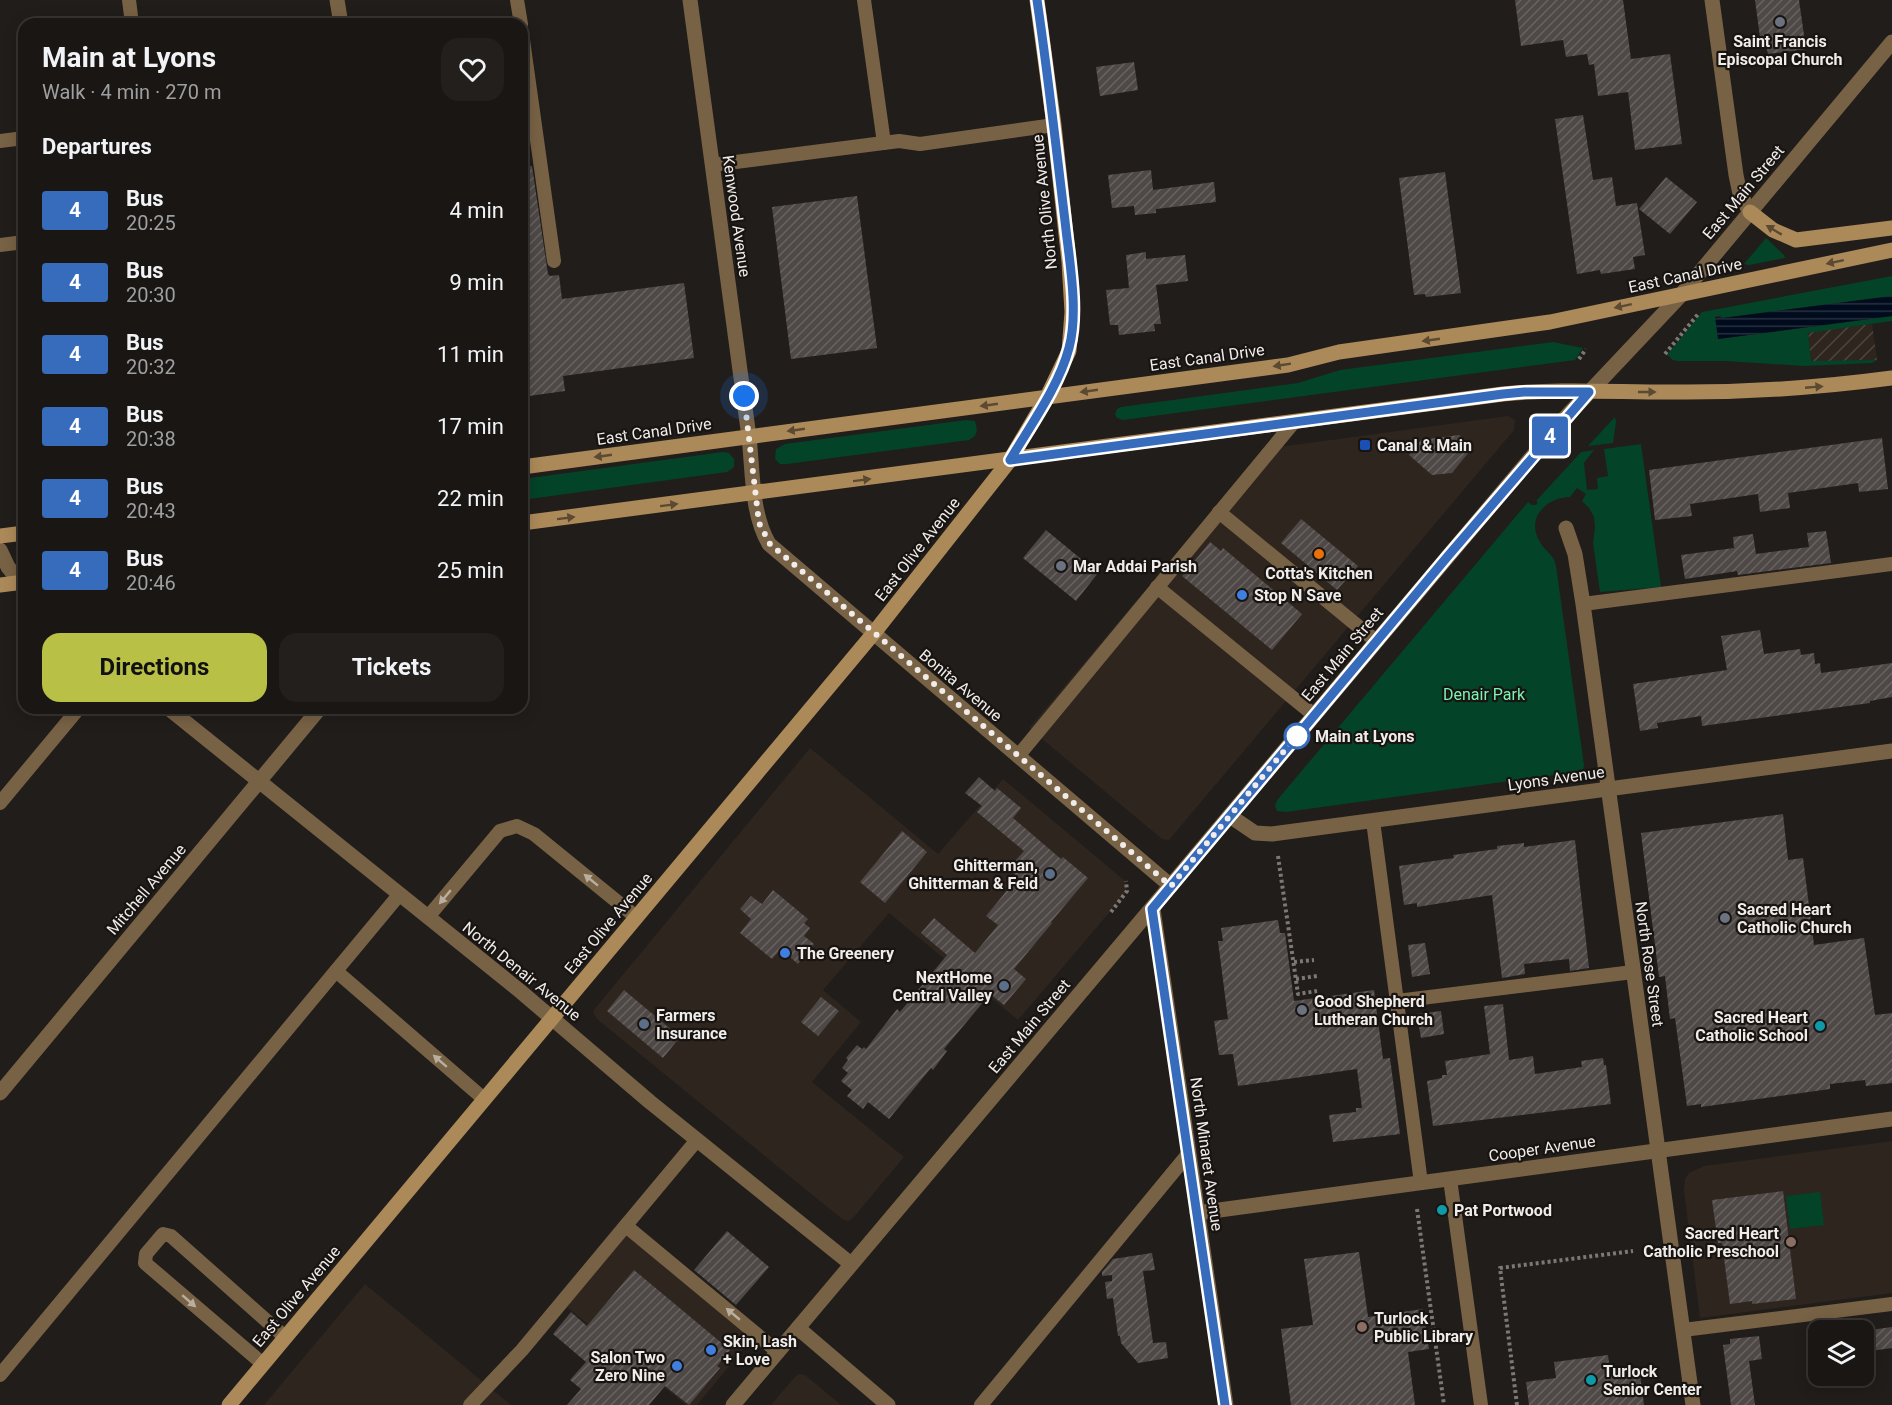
<!DOCTYPE html>
<meta charset="utf-8">
<style>
:root{--surface:#191614;--page:#221f1d;--text:#f1f3f6;--muted:#9f9fa0;--line:#373534;--accent:#b9c046}
body{margin:0;font-family:Roboto,sans-serif;background:var(--page);color:var(--text);height:100vh;display:flex;flex-direction:column;font-size:22px;white-space:nowrap}
*{box-sizing:border-box;margin:0}
p{font-size:20px;color:var(--muted)}
.icon{flex:none;width:33px;height:33px;fill:none;stroke:currentColor;stroke-width:2;stroke-linecap:round;stroke-linejoin:round}
.map{position:relative;flex:1;overflow:hidden}
.drawer{position:absolute;left:18px;top:18px;width:510px;height:696px;display:flex;flex-direction:column;background:var(--surface);border-radius:18px;box-shadow:0 3px 15px #0003,0 0 0 2px var(--line)}
.drawer>*{flex:none}
.badge{padding:0 12px;border-radius:4px;font-size:21px;line-height:39px}
.fabs{position:absolute;left:1808px;top:1320px;display:grid;gap:12px}
.fabs a{display:grid;place-items:center;width:66px;height:66px;border-radius:12px;background:var(--surface);box-shadow:0 3px 15px #0003,0 0 0 2px var(--line);font-size:30px}
.you{position:absolute;width:30px;height:30px;margin:-15px;border:4px solid #fff;border-radius:50%;background:#1a73e8;box-shadow:0 0 0 9px #1a73e833}
.map>.badge{position:absolute;translate:-50% -50%;box-shadow:0 0 0 3px #fff}
h2{padding:0 24px;font-size:22px;line-height:54px}
.round{display:grid;place-items:center;flex:none;width:63px;height:63px;border-radius:18px;background:var(--page)}
.summary{display:flex;align-items:center;justify-content:space-between;height:102px;padding:0 24px}
h1{font-size:28px;font-weight:700;line-height:45px}
.primary-button{display:flex;gap:12px;margin-top:auto;padding:12px 24px}
.primary-button a{flex:1;height:69px;border-radius:18px;background:var(--accent);color:#111;font-size:24px;font-weight:700;line-height:69px;text-align:center}
.primary-button a+a{background:var(--page);color:var(--text)}
ul{padding:0;list-style:none}
li{display:flex;align-items:center;gap:18px;height:72px;padding:0 24px}
li div{flex:1}
li b{display:block;font-size:22px}
li em{font-style:normal}
li .badge{min-width:66px;font-weight:700;text-align:center}
.map>svg:first-child{display:block}
.built{fill:#2e251e}
.industrial{fill:url(#industrial-furrows)}
.green{fill:#034328}
.water{fill:url(#water-rules)}
.building{fill:url(#building-hatch)}
.lines{fill:none;stroke-linecap:round;stroke-linejoin:round}
.path{stroke:#7b7875;stroke-width:4;stroke-dasharray:3 3;stroke-linecap:butt}
.lane{stroke:#786245;stroke-width:14}
.street{stroke:#786245;stroke-width:15}
.secondary{stroke:#ac8959;stroke-width:15}
.oneway{fill:#5b4931}
.oneway2{fill:#b9ae9f}
.line-casing{stroke:#fff;stroke-width:14}
.line{stroke:#376bbb;stroke-width:9}
.walk{stroke:#efece9;stroke-width:6;stroke-dasharray:0 10.8}
.worship-dot{fill:#6b7280;stroke:#181411;stroke-width:2}
.transit-dot{fill:#1a4fb4;stroke:#181411;stroke-width:2}
.food-dot{fill:#e8710a;stroke:#181411;stroke-width:2}
.shop-dot{fill:#3f7fe0;stroke:#181411;stroke-width:2}
.stop-dot{fill:#fff;stroke:#376bbb;stroke-width:3}
.service-dot{fill:#5c6f8a;stroke:#181411;stroke-width:2}
.culture-dot{fill:#0f9aa8;stroke:#181411;stroke-width:2}
.education-dot{fill:#8d6e63;stroke:#181411;stroke-width:2}
.labels{text-anchor:middle;stroke-width:4.5;stroke-linejoin:round;paint-order:stroke}
.poi-label{font-size:16px;font-weight:bold;fill:#efece9;stroke:#181411;text-anchor:start}
.street-label{font-size:16px;fill:#efece9;stroke:#181411}
.park-label{font-size:16px;fill:#79f4b5;stroke:#181411}
.stop-label{font-size:16px;font-weight:bold;fill:#efece9;stroke:#181411;text-anchor:start}
</style>
<div class="map">
<svg width="1892" height="1405" viewBox="0 0 1892 1405">
<defs>
<pattern id="industrial-furrows" width="10" height="10" patternUnits="userSpaceOnUse" patternTransform="scale(1.5)"><rect width="10" height="10" fill="#2e251e"/><path d="M-1 1l2-2M0 10L10 0M9 11l2-2" fill="none" stroke="#4d453f"/></pattern>
<pattern id="water-rules" width="6" height="5" patternUnits="userSpaceOnUse" patternTransform="scale(1.5)"><rect width="6" height="5" fill="#000c1d"/><path d="M0 2.5h6" fill="none" stroke="#26303e"/></pattern>
<pattern id="building-hatch" width="6" height="6" patternUnits="userSpaceOnUse" patternTransform="scale(1.5)"><rect width="6" height="6" fill="#4e4946"/><path d="M-1 1l2-2M0 6l6-6M5 7l2-2" fill="none" stroke="#686361"/></pattern>
</defs>
<rect width="100%" height="100%" fill="#211d1a"/>
<!-- built -->
<g class="built">
<polygon points="1508,416 1515,420 1514,430 1169,840 1162,839 1029,728 1264,449"/>
<polygon points="810,748 938,854 1003,779 1124,880 1127,888 1125,894 1018,1020 889,913 823,990 861,1022 812,1082 904,1157 853,1218 848,1221 842,1219 597,1019 593,1011"/>
<polygon points="1892,1141 1892,1293 1700,1318 1684,1191 1685,1179 1689,1173 1704,1166"/>
<polygon points="624,1216 760,1329 697,1405 686,1405 556,1298"/>
<polygon points="365,1284 511,1405 264,1405"/>
<polygon points="799,1374 805,1375 841,1405 771,1405 794,1378"/>
</g>
<!-- industrial -->
<polygon class="industrial" points="1872,324 1877,360 1811,362 1808,332"/>
<!-- green -->
<g class="green">
<polygon points="1766,238 1784,255 1785,258 1749,265 1744,264"/>
<polygon points="1892,276 1892,296 1722,318 1720,316 1715,317 1719,339 1892,316 1892,321 1808,333 1811,361 1877,360 1872,363 1804,366 1725,361 1678,361 1673,360 1667,355 1702,312"/>
<polygon points="1553,342 1583,348 1575,360 1123,420 1117,418 1115,414 1117,409 1121,407 1298,383 1340,370"/>
<polygon points="1615,417 1616,422 1613,443 1588,446"/>
<polygon points="966,420 975,421 977,430 975,436 969,440 787,464 780,464 775,459 776,449 785,444"/>
<path d="M1641,444L1661,587L1600,592L1593,543L1595,527L1594,517L1589,508L1582,501L1586,494L1577,488L1570,497C1547,497 1525,518 1540,542C1545,552 1554,554 1556,566L1584,765L1583,771L1286,812L1277,811L1275,805L1278,799L1528,502L1532,505H1536L1538,502L1536,501L1581,452L1594,450L1584,463L1587,490L1598,489L1597,478L1608,476L1604,449Z"/>
<polygon points="723,452 729,453 734,459 734,467 727,472 522,500 522,479"/>
<polygon points="1820,1192 1824,1225 1790,1229 1786,1196"/>
</g>
<!-- water -->
<polygon class="water" points="1892,296 1892,316 1718,339 1715,317 1723,318"/>
<!-- building -->
<g class="building">
<polygon points="1515,0 1623,0 1631,59 1670,54 1682,144 1635,150 1628,92 1598,96 1594,64 1589,65 1587,54 1566,57 1563,40 1521,46"/>
<polygon points="1755,0 1799,0 1806,49 1768,54 1766,44 1761,45"/>
<polygon points="1134,62 1138,90 1100,96 1096,67"/>
<polygon points="1583,115 1593,180 1612,177 1616,206 1637,203 1645,255 1633,257 1635,269 1601,274 1600,270 1577,274 1555,119"/>
<polygon points="532,166 548,274 550,276 559,275 562,299 684,283 694,358 563,376 565,391 522,397 522,167"/>
<polygon points="1151,170 1153,190 1214,182 1216,202 1156,209 1156,213 1135,215 1134,206 1112,208 1108,175"/>
<polygon points="1445,172 1461,293 1426,297 1425,294 1414,295 1399,178"/>
<polygon points="1666,177 1697,202 1670,234 1639,209"/>
<polygon points="857,196 877,348 791,359 772,207"/>
<polygon points="1146,252 1146,259 1185,255 1188,281 1156,285 1161,324 1154,324 1155,331 1119,335 1118,325 1110,325 1106,290 1129,288 1126,255"/>
<polygon points="1459,435 1473,447 1452,473 1432,475 1409,455 1421,440"/>
<polygon points="1882,438 1888,489 1859,492 1858,483 1788,493 1790,508 1760,512 1758,494 1690,504 1692,516 1655,520 1649,470"/>
<polygon points="1301,519 1358,566 1337,590 1281,543"/>
<polygon points="1046,530 1098,573 1076,601 1023,558"/>
<polygon points="1826,531 1831,563 1738,575 1737,571 1685,579 1681,555 1734,548 1733,537 1753,534 1756,554 1809,547 1807,533"/>
<polygon points="1210,542 1221,551 1223,548 1302,614 1272,650 1182,576"/>
<polygon points="1760,630 1764,654 1800,649 1801,655 1814,653 1815,664 1820,663 1821,673 1892,663 1892,697 1870,701 1870,703 1702,726 1701,716 1657,723 1658,728 1640,731 1633,684 1727,670 1721,636"/>
<polygon points="979,777 995,791 997,788 1021,808 1013,818 1061,859 1063,857 1088,878 1051,922 1052,923 1014,969 1026,979 1004,1005 990,994 944,1049 947,1051 933,1070 931,1068 889,1119 868,1102 863,1109 847,1096 852,1090 841,1081 848,1073 842,1068 848,1060 846,1058 857,1045 862,1049 864,1047 866,1049 897,1009 900,1012 947,955 921,933 934,918 975,953 998,925 986,916 1018,877 1011,871 1017,863 1015,861 1024,851 977,812 982,806 965,793"/>
<polygon points="1783,814 1788,860 1803,858 1814,945 1864,938 1875,1015 1892,1013 1892,1083 1866,1086 1865,1080 1830,1084 1830,1089 1701,1107 1701,1104 1687,1106 1675,1018 1670,1019 1665,976 1659,977 1641,833"/>
<polygon points="902,831 927,852 885,903 860,882"/>
<polygon points="1575,840 1589,968 1570,971 1569,959 1524,964 1525,974 1502,978 1492,895 1417,907 1417,903 1404,905 1399,866 1454,858 1453,855 1497,849 1497,846 1524,843 1524,847"/>
<polygon points="773,890 808,919 804,923 810,928 804,936 814,944 798,964 781,949 772,959 740,933 751,919 740,909 751,896 762,904"/>
<polygon points="1278,920 1280,933 1285,933 1294,1001 1374,990 1383,1059 1390,1058 1400,1134 1333,1142 1329,1115 1356,1112 1356,1108 1362,1108 1357,1069 1238,1086 1233,1054 1219,1055 1214,1021 1228,1019 1218,941 1223,941 1221,928"/>
<polygon points="1425,943 1430,974 1412,977 1408,945"/>
<polygon points="624,990 680,1037 663,1058 607,1011"/>
<polygon points="821,997 839,1011 818,1036 801,1022"/>
<polygon points="1503,1004 1509,1060 1533,1056 1535,1074 1582,1067 1581,1061 1603,1058 1604,1065 1606,1065 1611,1104 1433,1126 1427,1081 1442,1078 1442,1075 1447,1075 1445,1061 1490,1054 1484,1006"/>
<polygon points="1441,1011 1444,1034 1421,1038 1417,1014"/>
<polygon points="1783,1191 1796,1299 1752,1304 1752,1301 1730,1304 1722,1243 1718,1243 1712,1200"/>
<polygon points="727,1231 769,1267 736,1305 694,1270"/>
<polygon points="1359,1252 1368,1317 1423,1309 1429,1349 1408,1352 1415,1405 1291,1405 1281,1329 1313,1325 1304,1259"/>
<polygon points="1152,1253 1155,1270 1143,1271 1153,1343 1166,1342 1168,1358 1138,1363 1121,1343 1120,1336 1118,1336 1113,1298 1107,1299 1105,1282 1112,1281 1112,1275 1102,1276 1102,1272 1113,1259"/>
<polygon points="634,1270 730,1350 717,1366 720,1368 689,1405 665,1386 649,1405 567,1405 581,1389 570,1380 586,1362 553,1334 571,1312 587,1326"/>
<polygon points="1892,1327 1892,1348 1863,1352 1863,1331"/>
<polygon points="1759,1336 1762,1359 1749,1361 1755,1405 1731,1405 1723,1345 1730,1344 1730,1339"/>
<polygon points="1608,1355 1610,1371 1639,1367 1644,1405 1529,1405 1526,1382 1556,1378 1554,1362"/>
</g>
<g class="lines">
<!-- path -->
<g class="path">
<polyline points="1665,354 1699,313"/>
<polyline points="1579,359 1586,349"/>
<polyline points="1278,856 1298,994 1317,991"/>
<polyline points="1111,912 1127,891 1126,881"/>
<polyline points="1294,962 1314,960"/>
<polyline points="1296,979 1317,976"/>
<polyline points="1417,1209 1444,1405"/>
<polyline points="1517,1405 1500,1268 1633,1251"/>
</g>
<!-- lane -->
<g class="lane">
<polyline points="129,0 132,24"/>
<polyline points="517,0 521,24"/>
<polyline points="864,0 884,143"/>
<polyline points="522,33 554,261"/>
<polyline points="0,141 24,138"/>
<polyline points="712,165 899,141 920,144 1054,125"/>
<polyline points="0,245 24,242"/>
<polyline points="1219,512 1376,641"/>
<polyline points="1157,587 1314,715"/>
<polyline points="1583,604 1892,564"/>
<polyline points="1018,756 1294,422"/>
<polyline points="0,803 79,708"/>
<polyline points="1373,821 1421,1183"/>
<polyline points="428,917 500,831 517,826 534,834 636,917"/>
<polyline points="336,971 484,1099"/>
<polyline points="1397,1001 1633,972"/>
<polyline points="1450,1179 1481,1405"/>
<polyline points="626,1226 778,1352"/>
<polyline points="1683,1330 1892,1304"/>
<polyline points="263,1364 145,1263 146,1254 163,1234 171,1236 285,1337"/>
<polyline points="0,1375 399,895"/>
<polyline points="470,1405 522,1350 697,1140"/>
<polyline points="981,1405 1189,1153"/>
</g>
<!-- street -->
<g class="street">
<polyline points="337,0 341,24"/>
<path d="M690,0L749,437C753,472 751,513 769,544L1171,886"/>
<polyline points="1712,0 1736,175 1740,194 1750,212"/>
<polyline points="1566,528 1575,554 1583,604 1693,1405"/>
<polyline points="0,550 8,567 24,587"/>
<polyline points="168,708 520,991 650,1102 851,1264"/>
<polyline points="1230,816 1255,833 1272,834 1892,751"/>
<polyline points="1153,909 1226,1405"/>
<polyline points="0,1093 320,708"/>
<polyline points="1197,1213 1892,1119"/>
<polyline points="798,1328 888,1405"/>
<polyline points="733,1405 1563,420 1681,295 1892,42"/>
</g>
<!-- secondary -->
<g class="secondary">
<polyline points="1750,212 1773,230 1796,240 1892,228"/>
<polyline points="522,467 1288,365 1339,352 1550,322 1892,250"/>
<path d="M522,523L1503,394C1564,388 1626,393 1687,392C1755,392 1824,387 1892,378"/>
<polyline points="0,536 24,533"/>
<polyline points="0,585 24,582"/>
<polyline points="229,1405 873,634 1010,460 1047,397 1069,351 1072,312 1069,262 1054,125 1037,0"/>
</g>
</g>
<!-- one-way arrows -->
<defs><path id="oneway-solid" d="M-6-.8H1V-3.2L6.5 0L1 3.2V.8H-6Z" transform="scale(1.5)"/></defs>
<g class="oneway">
<use href="#oneway-solid" transform="translate(1774 230) rotate(-149)"/>
<use href="#oneway-solid" transform="translate(1835 262) rotate(168)"/>
<use href="#oneway-solid" transform="translate(1623 306) rotate(168)"/>
<use href="#oneway-solid" transform="translate(1431 340) rotate(172)"/>
<use href="#oneway-solid" transform="translate(1282 365) rotate(171)"/>
<use href="#oneway-solid" transform="translate(1814 387) rotate(-5)"/>
<use href="#oneway-solid" transform="translate(1089 391) rotate(172)"/>
<use href="#oneway-solid" transform="translate(1647 392)"/>
<use href="#oneway-solid" transform="translate(989 405) rotate(172)"/>
<use href="#oneway-solid" transform="translate(796 430) rotate(172)"/>
<use href="#oneway-solid" transform="translate(603 456) rotate(172)"/>
<use href="#oneway-solid" transform="translate(862 480) rotate(-7)"/>
<use href="#oneway-solid" transform="translate(669 505) rotate(-7)"/>
<use href="#oneway-solid" transform="translate(566 518) rotate(-7)"/>
</g>
<g class="oneway2">
<use href="#oneway-solid" transform="translate(591 880) rotate(-141)"/>
<use href="#oneway-solid" transform="translate(445 897) rotate(130)"/>
<use href="#oneway-solid" transform="translate(440 1061) rotate(-139)"/>
<use href="#oneway-solid" transform="translate(189 1301) rotate(41)"/>
<use href="#oneway-solid" transform="translate(733 1314) rotate(-140)"/>
</g>
<g class="lines">
<!-- line casing -->
<g class="line-casing">
<path id="line" d="M1037,0C1048,74 1056,147 1065,221C1069,259 1079,311 1069,348C1059,386 1030,426 1010,460L1503,394L1524,392H1589L1448,556L1152,909L1225,1405"/>
</g>
<!-- line -->
<use href="#line" class="line"/>
<!-- walk -->
<polyline class="walk" points="744,396 759,523 770,544 1171,886 1300,732 1297,736"/>
</g>
<!-- markers -->
<g class="worship-dot">
<circle cx="1780" cy="22" r="6"/>
<circle cx="1061" cy="566" r="6"/>
<circle cx="1725" cy="918" r="6"/>
<circle cx="1302" cy="1010" r="6"/>
</g>
<rect class="transit-dot" x="1359" y="439" width="12" height="12" rx="3"/>
<circle class="food-dot" cx="1319" cy="554" r="6"/>
<g class="shop-dot">
<circle cx="1242" cy="595" r="6"/>
<circle cx="785" cy="953" r="6"/>
<circle cx="711" cy="1350" r="6"/>
<circle cx="677" cy="1366" r="6"/>
</g>
<circle class="stop-dot" cx="1297" cy="736" r="12"/>
<g class="service-dot">
<circle cx="1050" cy="874" r="6"/>
<circle cx="1004" cy="986" r="6"/>
<circle cx="644" cy="1024" r="6"/>
</g>
<g class="culture-dot">
<circle cx="1820" cy="1026" r="6"/>
<circle cx="1442" cy="1210" r="6"/>
<circle cx="1591" cy="1380" r="6"/>
</g>
<g class="education-dot">
<circle cx="1791" cy="1242" r="6"/>
<circle cx="1362" cy="1327" r="6"/>
</g>
<g class="labels">
<!-- poi labels -->
<g class="poi-label">
<text x="1780" y="47" text-anchor="middle">Saint Francis<tspan x="1780" dy="18">Episcopal Church</tspan></text>
<text x="1377" y="451">Canal &amp; Main</text>
<text x="1073" y="572">Mar Addai Parish</text>
<text x="1319" y="579" text-anchor="middle">Cotta's Kitchen</text>
<text x="1254" y="601">Stop N Save</text>
<text x="1038" y="871" text-anchor="end">Ghitterman,<tspan x="1038" dy="18">Ghitterman &amp; Feld</tspan></text>
<text x="1737" y="915">Sacred Heart<tspan x="1737" dy="18">Catholic Church</tspan></text>
<text x="797" y="959">The Greenery</text>
<text x="992" y="983" text-anchor="end">NextHome<tspan x="992" dy="18">Central Valley</tspan></text>
<text x="1314" y="1007">Good Shepherd<tspan x="1314" dy="18">Lutheran Church</tspan></text>
<text x="656" y="1021">Farmers<tspan x="656" dy="18">Insurance</tspan></text>
<text x="1808" y="1023" text-anchor="end">Sacred Heart<tspan x="1808" dy="18">Catholic School</tspan></text>
<text x="1454" y="1216">Pat Portwood</text>
<text x="1779" y="1239" text-anchor="end">Sacred Heart<tspan x="1779" dy="18">Catholic Preschool</tspan></text>
<text x="1374" y="1324">Turlock<tspan x="1374" dy="18">Public Library</tspan></text>
<text x="723" y="1347">Skin, Lash<tspan x="723" dy="18">+ Love</tspan></text>
<text x="665" y="1363" text-anchor="end">Salon Two<tspan x="665" dy="18">Zero Nine</tspan></text>
<text x="1603" y="1377">Turlock<tspan x="1603" dy="18">Senior Center</tspan></text>
</g>
<!-- street labels -->
<g class="street-label">
<text transform="translate(1743 192) rotate(-50)" y="6">East Main Street</text>
<text transform="translate(1044 202) rotate(-96)" y="6">North Olive Avenue</text>
<text transform="translate(737 216) rotate(82)" y="6">Kenwood Avenue</text>
<text transform="translate(1685 275) rotate(-12)" y="6">East Canal Drive</text>
<text transform="translate(1207 357) rotate(-8)" y="6">East Canal Drive</text>
<text transform="translate(654 431) rotate(-8)" y="6">East Canal Drive</text>
<text transform="translate(917 549) rotate(-52)" y="6">East Olive Avenue</text>
<text transform="translate(1342 654) rotate(-50)" y="6">East Main Street</text>
<text transform="translate(961 685) rotate(40)" y="6">Bonita Avenue</text>
<text transform="translate(1556 778) rotate(-8)" y="6">Lyons Avenue</text>
<text transform="translate(146 889) rotate(-50)" y="6">Mitchell Avenue</text>
<text transform="translate(608 923) rotate(-50)" y="6">East Olive Avenue</text>
<text transform="translate(1650 964) rotate(82)" y="6">North Rose Street</text>
<text transform="translate(522 971) rotate(39)" y="6">North Denair Avenue</text>
<text transform="translate(1029 1026) rotate(-50)" y="6">East Main Street</text>
<text transform="translate(1542 1148) rotate(-8)" y="6">Cooper Avenue</text>
<text transform="translate(1207 1154) rotate(82)" y="6">North Minaret Avenue</text>
<text transform="translate(296 1296) rotate(-50)" y="6">East Olive Avenue</text>
</g>
<!-- park labels -->
<g class="park-label">
<text x="1484" y="700">Denair Park</text>
</g>
<!-- stop labels -->
<g class="stop-label">
<text x="1315" y="742">Main at Lyons</text>
</g>
</g>
</svg>
<div class="fabs">
<a><svg class="icon" aria-label="layers" viewBox="0 0 24 24"><path d="M12 4l9 5-9 5-9-5zM3 14l9 5 9-5"/></svg></a>
</div>
<div class="you" style="left:744px;top:396px"></div>
<b class="badge" style="left:1550px;top:436px;background:#376bbb;color:#fff">4</b>
<section class="drawer">
<div class="summary"><div><h1>Main at Lyons</h1><p>Walk · 4 min · 270 m</p></div><a class="round"><svg class="icon" aria-label="heart" viewBox="0 0 24 24"><path d="M12 20l-8-8c-3-5 5-10 8-4 3-6 11-1 8 4z"/></svg></a></div>
<h2>Departures</h2>
<ul>
<li><span class="badge" style="background:#376bbb;color:#fff">4</span><div><b>Bus</b><p>20:25</p></div><em>4 min</em></li>
<li><span class="badge" style="background:#376bbb;color:#fff">4</span><div><b>Bus</b><p>20:30</p></div><em>9 min</em></li>
<li><span class="badge" style="background:#376bbb;color:#fff">4</span><div><b>Bus</b><p>20:32</p></div><em>11 min</em></li>
<li><span class="badge" style="background:#376bbb;color:#fff">4</span><div><b>Bus</b><p>20:38</p></div><em>17 min</em></li>
<li><span class="badge" style="background:#376bbb;color:#fff">4</span><div><b>Bus</b><p>20:43</p></div><em>22 min</em></li>
<li><span class="badge" style="background:#376bbb;color:#fff">4</span><div><b>Bus</b><p>20:46</p></div><em>25 min</em></li>
</ul>
<div class="primary-button"><a>Directions</a><a>Tickets</a></div>
</section>
</div>
